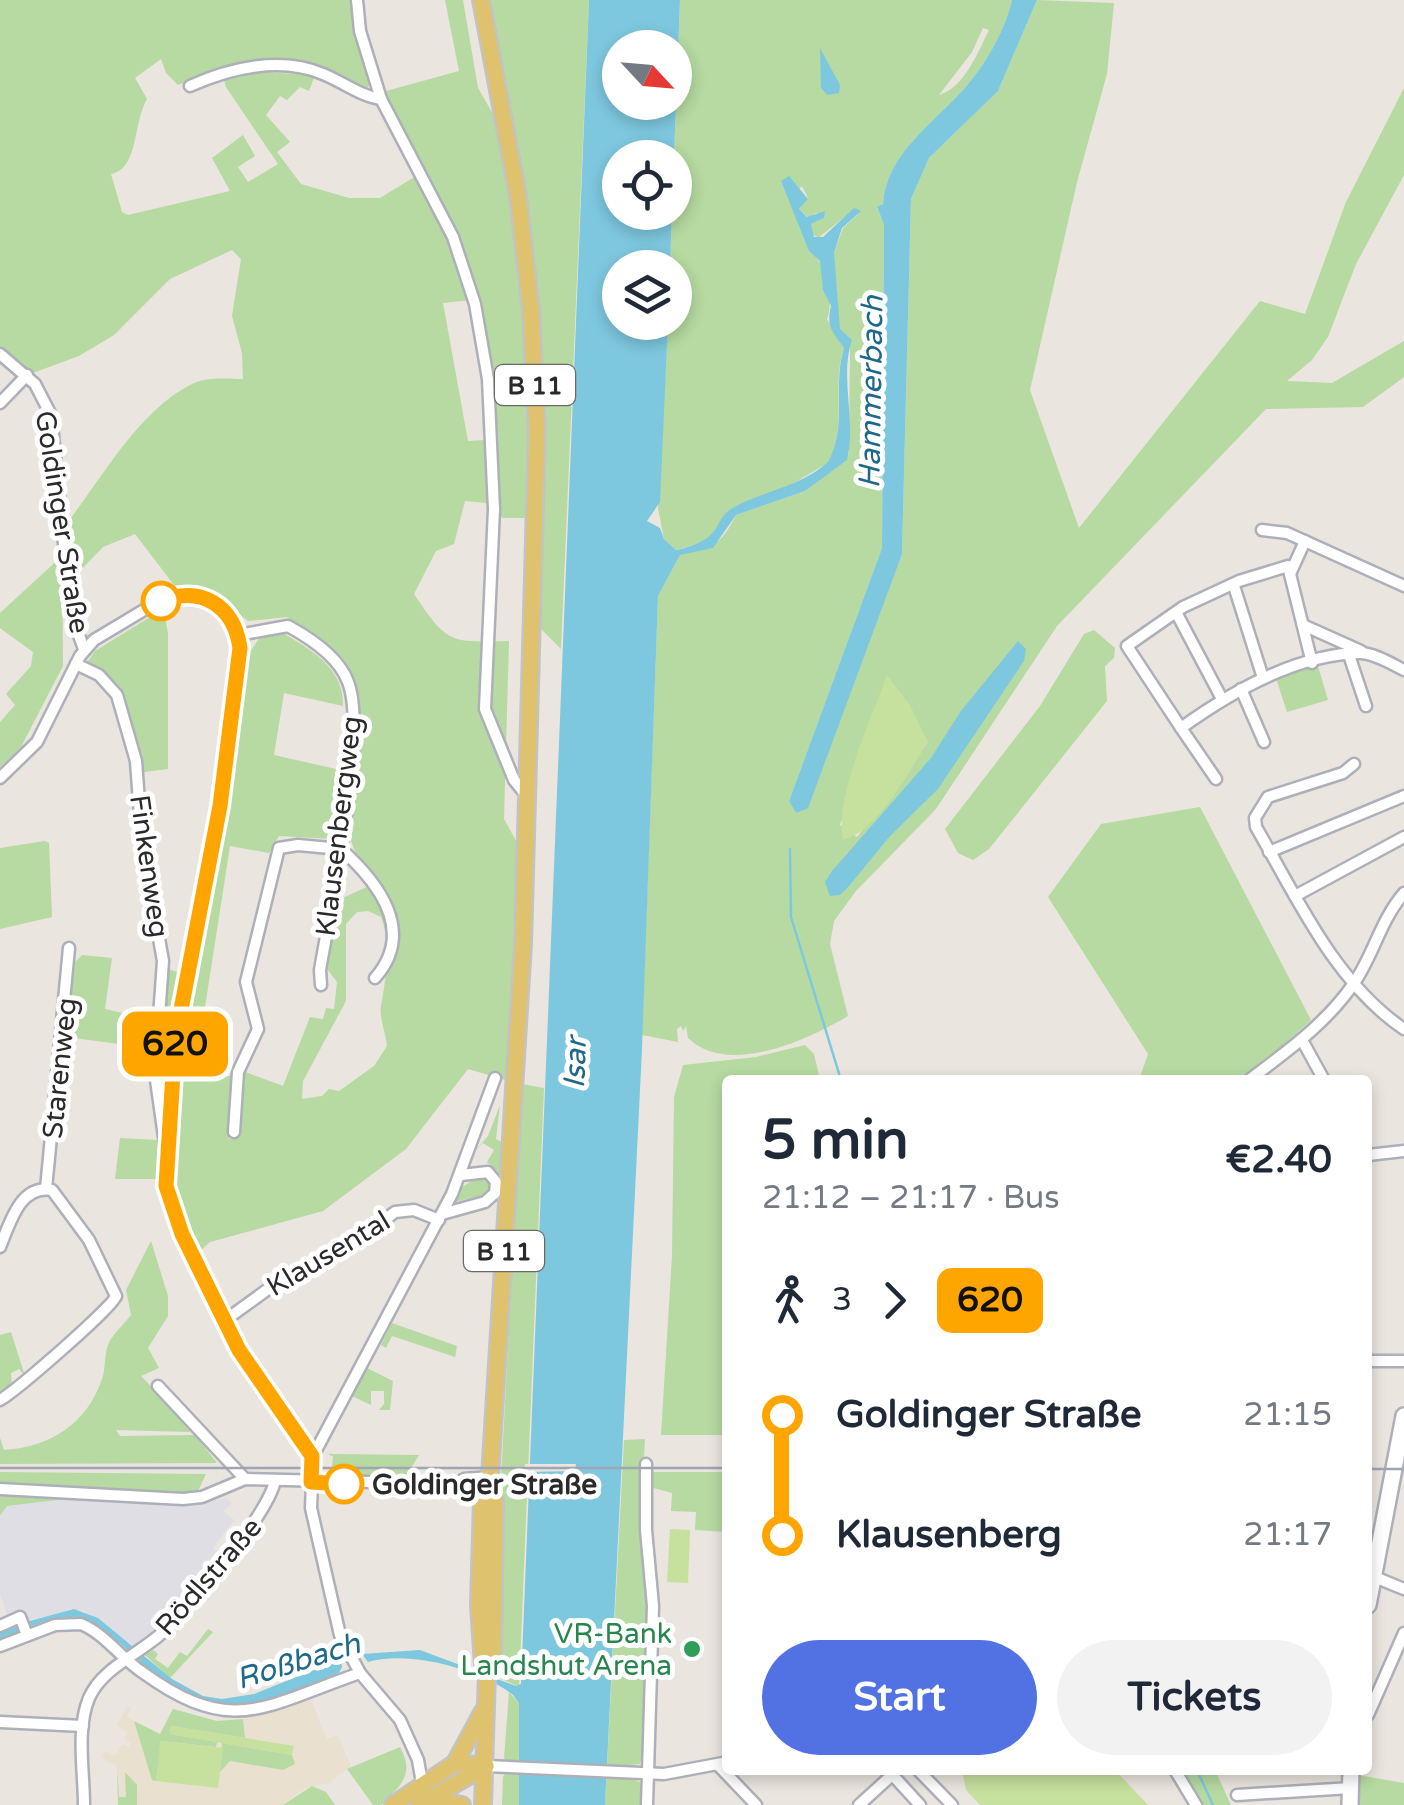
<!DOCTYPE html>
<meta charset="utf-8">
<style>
:root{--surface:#fff;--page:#f2f2f3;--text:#1f2937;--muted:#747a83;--accent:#5271e3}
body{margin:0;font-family:"Varela Round",sans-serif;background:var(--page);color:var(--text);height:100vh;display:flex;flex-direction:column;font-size:38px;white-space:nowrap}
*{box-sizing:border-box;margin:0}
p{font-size:32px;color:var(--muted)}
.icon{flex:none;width:55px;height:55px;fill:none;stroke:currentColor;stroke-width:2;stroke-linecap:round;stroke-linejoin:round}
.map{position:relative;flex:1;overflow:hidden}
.sheet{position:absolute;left:722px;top:1075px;width:650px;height:700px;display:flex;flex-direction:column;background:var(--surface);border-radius:10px;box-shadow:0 5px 15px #0003}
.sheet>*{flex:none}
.badge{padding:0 20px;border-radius:15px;font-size:35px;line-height:65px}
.needle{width:65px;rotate:116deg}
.tools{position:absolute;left:602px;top:30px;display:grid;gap:20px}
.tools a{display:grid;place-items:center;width:90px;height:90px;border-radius:50%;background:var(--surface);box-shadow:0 5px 15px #0003;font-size:50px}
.map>.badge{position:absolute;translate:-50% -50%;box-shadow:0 0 0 5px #fff}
.legs{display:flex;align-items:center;gap:15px;height:110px;padding:0 40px;font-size:32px}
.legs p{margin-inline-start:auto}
.summary{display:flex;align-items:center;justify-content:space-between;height:170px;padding:0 40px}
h1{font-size:55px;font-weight:800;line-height:75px}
.action{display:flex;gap:20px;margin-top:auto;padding:20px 40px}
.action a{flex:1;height:115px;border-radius:60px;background:var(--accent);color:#fff;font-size:40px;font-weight:800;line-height:115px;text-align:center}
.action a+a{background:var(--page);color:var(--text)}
ul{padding:0 40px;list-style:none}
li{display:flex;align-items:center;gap:35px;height:120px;font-size:38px}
li i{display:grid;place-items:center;width:15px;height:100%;margin:0 12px;background:currentColor}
li i::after{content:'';width:25px;height:25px;margin:-12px;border:8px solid;border-radius:50%;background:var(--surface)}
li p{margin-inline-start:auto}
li:first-child i{background:linear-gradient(#0000 50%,currentColor 0)}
li:last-child i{background:linear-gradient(currentColor 50%,#0000 0)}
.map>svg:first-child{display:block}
.industrial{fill:#dfdee4}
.education{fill:#eae0cf}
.green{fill:#b6daa1;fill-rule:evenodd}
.pitch{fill:#c6e09e}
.water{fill:#7ec8df;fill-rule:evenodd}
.pier{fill:#eae5de}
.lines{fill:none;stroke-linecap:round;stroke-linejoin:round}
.stream{stroke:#7ec8df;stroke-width:2.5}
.street-casing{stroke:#aeb0b9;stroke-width:15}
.secondary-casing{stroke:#aeb0b9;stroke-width:20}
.primary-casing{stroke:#c3c3c3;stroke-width:20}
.street{stroke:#fff;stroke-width:10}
.secondary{stroke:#fff;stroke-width:15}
.primary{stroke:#dfc26e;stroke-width:15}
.rail{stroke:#a1a4b2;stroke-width:2.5}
.line-1-casing{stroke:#fff;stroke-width:22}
.line-1{stroke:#ffa500;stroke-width:15}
.stop-1-dot{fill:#fff;stroke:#ffa500;stroke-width:5}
.leisure-dot{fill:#2e9e5b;stroke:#fff;stroke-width:4}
.labels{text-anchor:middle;stroke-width:10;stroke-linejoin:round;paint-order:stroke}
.shield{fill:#fff;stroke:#6a6a6a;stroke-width:2.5}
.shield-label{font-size:25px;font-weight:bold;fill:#2a2a2a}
.street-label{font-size:28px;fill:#2a2a2a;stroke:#fff}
.stop-label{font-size:28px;font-weight:bold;fill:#2a2a2a;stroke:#fff;text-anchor:start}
.leisure-label{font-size:28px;fill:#27864d;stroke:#fff;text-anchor:end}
.water-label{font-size:30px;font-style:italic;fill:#1e688a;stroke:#fff}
</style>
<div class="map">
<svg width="1404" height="1805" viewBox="0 0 1404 1805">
<rect width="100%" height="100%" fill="#eae5de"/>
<!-- industrial -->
<polygon class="industrial" points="227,1498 232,1504 223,1511 234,1520 213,1548 221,1555 170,1619 135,1647 83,1610 26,1620 22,1613 8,1617 0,1594 0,1517 7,1506 65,1499 188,1506"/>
<!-- education -->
<polygon class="education" points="310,1697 327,1739 338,1735 351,1766 329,1783 305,1788 283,1805 118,1805 117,1766 102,1758 105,1751 115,1756 122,1744 129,1747 131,1743 124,1739 128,1732 117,1726 127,1706 131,1708 127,1717 160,1734 173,1709 217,1721 243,1719"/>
<!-- green -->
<g class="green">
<path d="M0,0H362L372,59L363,62L371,83L366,89L311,64L263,60L221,67L178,85L166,73L161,59L135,78L147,99C133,122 139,169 111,174L122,212L128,215L230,191L212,158L243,135L255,156L238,167L248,182L278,164L226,87L224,80L243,71L315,75L309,91L300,87L287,100L280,96L266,115L290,142L277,152L301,184L349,198H380L416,176L386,91L459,71L445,0H463L478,88L493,114L511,196L529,388V505L524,518H503L486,503L465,501L454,544L436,551L414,594C448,645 450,642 509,641L504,819L519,846L509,1081L468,1069L406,1149L323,1211L210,1242L196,1255L170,1180L183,1086V1077L178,1076L183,1021L246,658L260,637L281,632C311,650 344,667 343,706L284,693L274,755L345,771L333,839L279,836L269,853L230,846L201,1033L206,1077L232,1076L229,1139H235L243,1071L283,1086L310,1017L323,1019L326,1008L334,1009L337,982L327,969L338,900L369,886L351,841L359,765L352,679L323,643L287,617L248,621L207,590L177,589L135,534L103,547L74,577L67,523C102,478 138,412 190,385C206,376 226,379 243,379L242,353L232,316L241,259L232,250L170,279L114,335L79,356L30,374L0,348ZM471,300L485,384L486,440L468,441L443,303ZM368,911L381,917C392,945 386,977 381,1006C379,1017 386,1034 387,1046L374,1066L339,1091L329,1089L322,1096L302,1099L303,1081L346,1001V924L357,912Z"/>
<polygon points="488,0 589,0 561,649 540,628 544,430 524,196"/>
<path d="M680,0H1012C1005,31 984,67 963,90C932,124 886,155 883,204L877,208L884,225L882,548L789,801L796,813L902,554L911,199L929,158L998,91L1037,0L1114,3L1107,74L1077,182L1030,390L1079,528L1260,301L1305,314L1346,202L1404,88V175L1356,264L1328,337L1312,360L1287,381L1332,383L1404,341V377L1363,407L1266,409L1057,626L936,809L856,891L834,921L830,944L848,1016C807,1040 728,1077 688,1038L686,1026L683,1031L681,1026L677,1029L678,1042L642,1035L658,596L680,555C712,545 719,549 736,515L805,491L849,454L850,347L840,329L834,291V253L843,228L858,214L851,212L818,238L811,233V224L824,218L816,213L809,218L799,209L808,198L802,186L790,198L813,254C827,265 834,302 827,319L844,348C831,387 848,424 828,463L780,491L736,506L707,541L676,550L664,539L658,508L668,323L675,322V268L670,267ZM983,28L989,30C978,52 964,88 939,95L972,52ZM887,677L928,742L857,837L840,825Z"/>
<polygon points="62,556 63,666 21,747 0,767 0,722 15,705 6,694 31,666 33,652 0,628 0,613"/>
<path d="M163,609L168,633V769L144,772C134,731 128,684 86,664L95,651Z"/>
<polygon points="1094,630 1115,648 1114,658 1105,666 1107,701 989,849 973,860 958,853 945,829 1040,706 1084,634"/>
<polygon points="1318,666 1328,700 1287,712 1276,678"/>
<polygon points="1200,807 1311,1020 1266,1060 1235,1080 1139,1080 1148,1054 1048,897 1101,824"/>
<polygon points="45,841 49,843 52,917 0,929 0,848"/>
<polygon points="82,955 112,958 105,1009 131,1015 126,1045 67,1037 75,962"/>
<polygon points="167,969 178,972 165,1138 159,1060"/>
<polygon points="805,1045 814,1054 820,1080 728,1080 727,1435 661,1435 672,1256 674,1097 683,1065 756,1057"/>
<polygon points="522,1084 544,1088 519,1687 500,1678 500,1496"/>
<polygon points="500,1105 496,1139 503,1143 501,1175 487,1162 494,1150 483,1143 476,1150 488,1136"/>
<polygon points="120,1138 158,1140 157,1179 115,1179"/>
<polygon points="483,1174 492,1185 489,1194 454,1202 462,1187"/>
<path d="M151,1241L168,1296V1316L148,1348L159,1368L141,1376L191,1428L189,1432L116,1430L120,1436L195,1435L217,1463L0,1464V1438L4,1450C50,1447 88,1424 103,1376C106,1364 104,1349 111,1339C117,1330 125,1323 131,1315L126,1290Z"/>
<polygon points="392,1323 457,1346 455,1357 392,1336 386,1348 381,1345"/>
<polygon points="11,1332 25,1376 19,1369 11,1373 12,1387 0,1393 0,1335"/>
<polygon points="367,1368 393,1381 390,1410 379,1410 384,1404 384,1391 371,1391 371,1405 352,1396"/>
<polygon points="645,1439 641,1511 649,1603 645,1747 640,1764 619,1766 619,1775 640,1782 643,1805 605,1805 624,1440"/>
<polygon points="329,1455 329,1454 419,1455 405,1478 331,1477 333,1456"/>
<polygon points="0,1472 206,1474 198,1491 189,1494 0,1485"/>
<polygon points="650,1472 727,1472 727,1532 695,1530 696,1512 671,1511 672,1493 650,1487"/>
<polygon points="0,1494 65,1499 7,1506 0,1516"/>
<polygon points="208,1629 213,1632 170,1678 145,1655 153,1650 158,1654 155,1659 168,1668 180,1652 187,1656"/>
<polygon points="509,1692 519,1703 519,1805 502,1805 503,1777 509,1767 504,1758"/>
<polygon points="173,1709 217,1721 243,1719 245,1738 171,1726 170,1734 217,1742 216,1747 161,1741 156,1781 152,1780 134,1721 160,1734"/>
<polygon points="222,1743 292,1755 295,1764 283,1770 230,1761 220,1772"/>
<path d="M400,1747C415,1775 401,1785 381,1805H373L347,1769Z"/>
<polygon points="117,1766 119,1797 126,1797 125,1772 137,1785 137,1805 118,1805"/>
<polygon points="1181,1770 1215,1770 1231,1805 1201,1805"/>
<polygon points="1358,1775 1404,1783 1404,1805 1358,1805"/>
<polygon points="312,1786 326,1792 335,1805 283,1805"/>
</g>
<!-- pitch -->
<g class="pitch">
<path d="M887,675L910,705L928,742C907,773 880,830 843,840C834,797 872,718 887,675Z"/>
<polygon points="670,1529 690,1530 688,1583 667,1582"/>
<polygon points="171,1726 294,1746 292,1755 170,1734"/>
<polygon points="160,1741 223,1748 218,1788 156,1781"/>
<polygon points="962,1770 1115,1770 1148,1805 980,1805 966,1790"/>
</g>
<!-- water -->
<g class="water">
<path d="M589,0H680L674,157L620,158V212L672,213L670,267L620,268V322L668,323L660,502L647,521L660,528L664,539L676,550C728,539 710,519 736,506C766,491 803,485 828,462C848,424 832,387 844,348C832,331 826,327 831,306L823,290L820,261L809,251L781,181L789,176L808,199L799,209L807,217L825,211L824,218L811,224L814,237H823L854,208L861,211L842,228L834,253L840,329L852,340C839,378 857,421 847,460L805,491L736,515L713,548L680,555L658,596L642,1049L605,1805H519V1703L513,1695C480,1669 409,1650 368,1662L362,1654L420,1650L516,1686L521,1684ZM620,48H675V102H620Z"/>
<path d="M1012,0H1037L998,91L929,158L911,199L902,554L808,808L796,813L789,801L882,548L884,225L877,207L883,204C886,155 932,124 963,90C984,67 1005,31 1012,0Z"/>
<polygon points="820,48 840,85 839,93 827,95 821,88"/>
<polygon points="1018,641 1026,649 1024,661 938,789 890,836 849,886 840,895 830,896 825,882 832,871 931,758 961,711"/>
<path d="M74,1609L98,1618L172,1679L203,1696L222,1699L254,1694L341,1659L342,1667L339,1673C303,1686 260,1708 222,1706C162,1704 116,1620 73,1617C49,1616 21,1631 0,1639V1629Z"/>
</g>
<!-- pier -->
<polygon class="pier" points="525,1464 576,1464 575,1471 524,1472"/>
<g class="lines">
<!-- stream -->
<g class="stream">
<polyline points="790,849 791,917 841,1080"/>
<polyline points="1197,1770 1213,1805"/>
</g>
<!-- street casing -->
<g class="street-casing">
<g id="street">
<polyline points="357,0 360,31 381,99 453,237 475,304 488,379 494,509 485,709 514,780 526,795"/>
<path d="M190,86C230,68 280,56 323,74C343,82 360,96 381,99"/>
<polyline points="0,354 35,384 51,415 71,614 84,649"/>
<polyline points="0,403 27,375"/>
<polyline points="1262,530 1287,533 1404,586"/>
<polyline points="1290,574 1305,541"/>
<polyline points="1234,586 1263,678"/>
<polyline points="1177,614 1222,699"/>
<polyline points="1303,625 1361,651"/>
<path d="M238,635L288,626C310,638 339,657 348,682C368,732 330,911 320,970L321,985"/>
<polyline points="1349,655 1366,706"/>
<polyline points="76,664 99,675 117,695 136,761 142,843 163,961 155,1073 166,1151"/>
<polyline points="1241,689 1264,742"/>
<polyline points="1181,728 1127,646 1183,607 1239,581 1288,566 1312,663"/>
<path d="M1354,764L1343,773L1268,797L1255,818L1256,827C1296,896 1335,983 1404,1029"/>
<polyline points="0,778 37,742 80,656 94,640 154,604 182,594 207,599 229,614 238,635 240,665 220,806 175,1041 166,1186 182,1234 239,1350 313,1456"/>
<path d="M1216,779L1181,728C1231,692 1296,654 1360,653C1374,653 1392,664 1404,670"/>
<polyline points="1269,852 1404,796"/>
<polyline points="1295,896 1404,837"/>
<polyline points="1302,1040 1324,1080"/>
<path d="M1249,1080C1286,1052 1327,1023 1354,983C1374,954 1380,921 1404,893"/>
<path d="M234,1132L238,1072L258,1029L246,982L279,848L298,845L341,849C379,883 416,932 375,978"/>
<polyline points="1368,1155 1404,1151"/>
<polyline points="46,1189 69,948"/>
<polyline points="442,1214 485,1202 495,1193 496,1182 488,1172 461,1175"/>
<path d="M0,1247C10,1223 20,1184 52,1190L89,1240L116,1296C113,1307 16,1391 0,1400"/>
<polyline points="224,1321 282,1279 347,1248 395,1212 414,1210 439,1220"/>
<polyline points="1368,1361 1404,1361"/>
<polyline points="158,1386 245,1479"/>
<polyline points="646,1464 646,1530 653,1606 647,1805"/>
<polyline points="457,1484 464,1479 490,1477"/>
<polyline points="0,1489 183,1499 202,1497 245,1479 457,1484 489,1491"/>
<polyline points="1372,1576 1404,1589"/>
<polyline points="0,1626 20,1617 27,1635"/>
<path d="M0,1646L55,1625L81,1624C105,1634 120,1657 142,1672C233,1738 264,1706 360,1673"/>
<polyline points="1368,1715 1404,1633"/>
<polyline points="0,1722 83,1726"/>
<polyline points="718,1765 756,1805"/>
<polyline points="486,1766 664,1774 728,1762"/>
<polyline points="888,1770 920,1805"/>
<polyline points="918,1770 952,1805"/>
<polyline points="1175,1770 1196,1805"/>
<polyline points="422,1783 418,1760 400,1720 360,1673 340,1635 311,1508 313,1456 452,1194 495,1078"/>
<polyline points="1237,1795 1351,1788"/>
<path d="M84,1805C84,1772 76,1729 89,1698C102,1668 139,1654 162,1633C189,1608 270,1512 275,1480"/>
<polyline points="859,1805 892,1775"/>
</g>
</g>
<!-- secondary casing -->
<g class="secondary-casing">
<g id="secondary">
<polyline points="1368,1605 1404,1416"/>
<polyline points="1350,1805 1351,1770"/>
</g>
</g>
<!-- primary casing -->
<g class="primary-casing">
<g id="primary">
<polyline points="481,0 518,196 531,310 537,430 523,944 490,1477 489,1491 482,1500 479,1605 483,1665 487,1672 483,1805"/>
<polyline points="487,1672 493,1663 495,1501 489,1491"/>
<polyline points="455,1763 483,1711"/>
<polyline points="428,1798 462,1805"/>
<polyline points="393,1805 455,1763 486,1766"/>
<polyline points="419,1805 486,1766"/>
</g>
</g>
<!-- street -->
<use href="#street" class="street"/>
<!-- secondary -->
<use href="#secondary" class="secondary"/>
<!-- primary -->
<use href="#primary" class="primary"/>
<!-- rail -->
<g class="rail">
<polyline points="0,1468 728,1468"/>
<polyline points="1368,1469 1404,1469"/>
</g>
</g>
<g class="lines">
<!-- line-1 casing -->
<g class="line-1-casing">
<path id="line-1" d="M161,601C202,585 234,606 240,648L220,806L175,1041L166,1186L182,1234L239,1350L312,1456L311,1482L344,1484"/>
</g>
<!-- line-1 -->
<use href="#line-1" class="line-1"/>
</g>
<!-- markers -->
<g class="stop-1-dot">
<circle cx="161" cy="601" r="18"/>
<circle cx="344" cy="1484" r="18"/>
</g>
<circle class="leisure-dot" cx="692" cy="1649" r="10"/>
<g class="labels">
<!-- shield labels -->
<g class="shield">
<rect x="495" y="365" width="80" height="40" rx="8"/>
<rect x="464" y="1231" width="80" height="40" rx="8"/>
</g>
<g class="shield-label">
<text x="535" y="394">B 11</text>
<text x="504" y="1260">B 11</text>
</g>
<!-- street labels -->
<g class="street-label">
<text transform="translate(63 522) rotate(81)" y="10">Goldinger Straße</text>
<text transform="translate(338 826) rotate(-83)" y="10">Klausenbergweg</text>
<text transform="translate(150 866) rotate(82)" y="10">Finkenweg</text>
<text transform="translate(59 1068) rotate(-84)" y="10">Starenweg</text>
<text transform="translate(328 1253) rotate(-31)" y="10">Klausental</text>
<text transform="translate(208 1576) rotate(-49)" y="10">Rödlstraße</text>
</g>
<!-- stop labels -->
<g class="stop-label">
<text x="372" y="1494">Goldinger Straße</text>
</g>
<!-- leisure labels -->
<g class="leisure-label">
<text x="672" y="1643">VR-Bank<tspan x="672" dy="32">Landshut Arena</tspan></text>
</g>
<!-- water labels -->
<g class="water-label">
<text transform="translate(871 392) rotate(-89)" y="10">Hammerbach</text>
<text transform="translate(575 1063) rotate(-88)" y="10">Isar</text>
<text transform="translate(298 1661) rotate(-17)" y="10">Roßbach</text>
</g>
</g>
</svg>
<div class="tools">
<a><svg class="needle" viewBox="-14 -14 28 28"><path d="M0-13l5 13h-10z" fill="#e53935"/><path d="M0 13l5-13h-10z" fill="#747a83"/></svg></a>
<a><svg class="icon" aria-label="locate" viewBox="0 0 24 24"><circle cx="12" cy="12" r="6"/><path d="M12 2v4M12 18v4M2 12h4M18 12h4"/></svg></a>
<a><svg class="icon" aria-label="layers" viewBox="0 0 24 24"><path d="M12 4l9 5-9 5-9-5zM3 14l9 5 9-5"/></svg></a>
</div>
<b class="badge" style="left:175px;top:1044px;background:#ffa500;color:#111">620</b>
<section class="sheet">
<div class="summary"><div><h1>5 min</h1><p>21:12 – 21:17 · Bus</p></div><b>€2.40</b></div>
<div class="legs"><svg class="icon" aria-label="walk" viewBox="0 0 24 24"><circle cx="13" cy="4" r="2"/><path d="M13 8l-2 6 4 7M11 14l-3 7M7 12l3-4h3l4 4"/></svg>3<svg class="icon" aria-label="forward" viewBox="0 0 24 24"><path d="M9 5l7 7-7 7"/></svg><b class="badge" style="background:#ffa500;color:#111">620</b></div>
<ul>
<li><i style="color:#ffa500"></i><b>Goldinger Straße</b><p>21:15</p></li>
<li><i style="color:#ffa500"></i><b>Klausenberg</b><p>21:17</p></li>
</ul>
<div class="action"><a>Start</a><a>Tickets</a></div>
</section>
</div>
